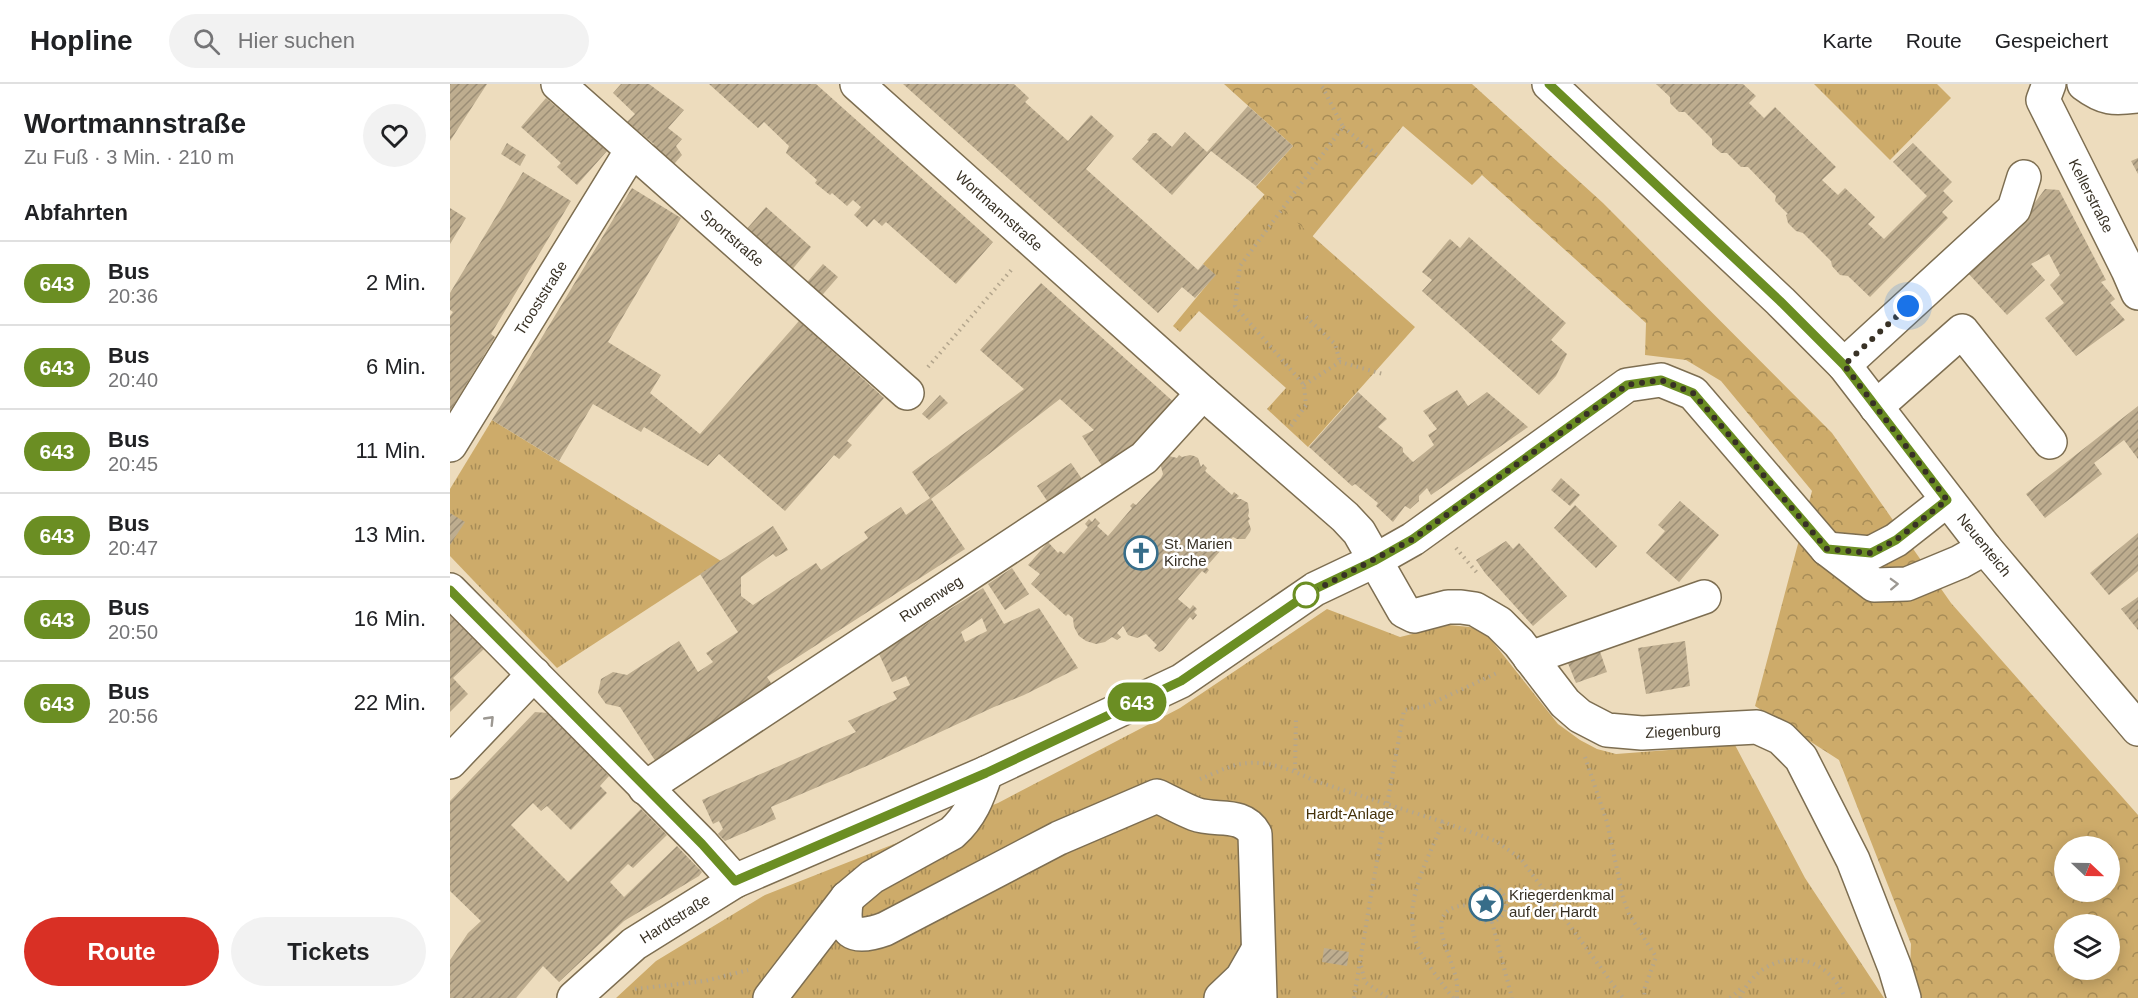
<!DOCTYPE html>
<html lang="de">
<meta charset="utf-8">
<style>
:root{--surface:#fff;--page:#f2f2f2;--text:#202124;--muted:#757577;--line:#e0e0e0;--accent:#d93025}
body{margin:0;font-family:Helvetica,sans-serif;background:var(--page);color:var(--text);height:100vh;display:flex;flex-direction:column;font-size:22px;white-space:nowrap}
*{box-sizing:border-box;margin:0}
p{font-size:20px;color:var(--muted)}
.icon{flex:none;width:33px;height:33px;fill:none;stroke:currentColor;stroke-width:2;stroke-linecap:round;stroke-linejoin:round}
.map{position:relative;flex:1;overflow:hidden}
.side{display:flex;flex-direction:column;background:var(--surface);width:450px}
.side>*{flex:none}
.badge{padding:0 12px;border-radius:20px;font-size:21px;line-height:39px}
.needle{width:39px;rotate:112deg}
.controls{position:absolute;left:1604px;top:752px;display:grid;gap:12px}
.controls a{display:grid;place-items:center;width:66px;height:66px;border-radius:50%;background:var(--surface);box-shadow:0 3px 15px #0003;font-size:30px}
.you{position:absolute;width:30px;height:30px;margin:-15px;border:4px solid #fff;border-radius:50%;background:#1a73e8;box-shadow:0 0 0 9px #1a73e833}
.map>.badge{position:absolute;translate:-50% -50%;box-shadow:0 0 0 3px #fff}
h2{padding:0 24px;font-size:22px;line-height:54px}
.round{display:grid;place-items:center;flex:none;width:63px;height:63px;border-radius:32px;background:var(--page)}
.head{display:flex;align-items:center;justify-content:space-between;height:102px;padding:0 24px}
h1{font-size:28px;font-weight:700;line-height:45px}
.button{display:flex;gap:12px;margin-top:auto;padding:12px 24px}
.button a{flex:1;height:69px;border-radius:36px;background:var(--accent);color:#fff;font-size:24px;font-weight:700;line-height:69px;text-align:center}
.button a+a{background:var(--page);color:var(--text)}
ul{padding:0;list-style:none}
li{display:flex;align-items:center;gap:18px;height:84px;padding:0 24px;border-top:2px solid var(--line)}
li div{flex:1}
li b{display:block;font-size:22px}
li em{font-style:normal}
li .badge{min-width:66px;font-weight:700;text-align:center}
header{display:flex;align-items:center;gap:36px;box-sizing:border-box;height:84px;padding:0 30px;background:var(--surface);border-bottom:2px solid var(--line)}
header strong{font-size:28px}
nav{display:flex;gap:33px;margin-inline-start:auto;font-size:21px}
.search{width:420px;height:54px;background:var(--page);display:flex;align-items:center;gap:15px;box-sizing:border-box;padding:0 21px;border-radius:33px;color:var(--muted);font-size:22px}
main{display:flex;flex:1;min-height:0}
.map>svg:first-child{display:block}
.forest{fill:url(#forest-crowns);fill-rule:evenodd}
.park{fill:url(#park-tufts)}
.building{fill:url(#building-hatch);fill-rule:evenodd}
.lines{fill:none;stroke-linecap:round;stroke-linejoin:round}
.minor-casing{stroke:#7d6e51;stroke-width:36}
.path{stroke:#b4a68d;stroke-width:4;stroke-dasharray:1.5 4.5;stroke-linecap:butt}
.minor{stroke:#fff;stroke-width:33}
.path-bridge{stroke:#b4a68d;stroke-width:4;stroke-dasharray:1.5 4.5;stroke-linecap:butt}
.oneway{stroke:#9c9892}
.line-casing{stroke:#fff;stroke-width:14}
.line{stroke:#6b8e23;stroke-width:9}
.walk{stroke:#383125;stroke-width:6;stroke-dasharray:0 10.8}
.stop-dot{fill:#fff;stroke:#6b8e23;stroke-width:3}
.labels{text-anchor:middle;stroke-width:5;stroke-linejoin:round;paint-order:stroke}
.street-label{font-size:15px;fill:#383125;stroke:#fff}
.poi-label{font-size:15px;fill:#383125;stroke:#fff;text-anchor:start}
.park-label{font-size:15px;fill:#45320a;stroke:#fff}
</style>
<header>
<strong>Hopline</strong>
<div class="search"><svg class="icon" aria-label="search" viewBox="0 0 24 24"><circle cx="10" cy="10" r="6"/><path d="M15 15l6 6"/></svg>Hier suchen</div>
<nav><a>Karte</a><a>Route</a><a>Gespeichert</a></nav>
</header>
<main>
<section class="side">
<div class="head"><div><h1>Wortmannstraße</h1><p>Zu Fuß · 3 Min. · 210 m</p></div><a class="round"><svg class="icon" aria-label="heart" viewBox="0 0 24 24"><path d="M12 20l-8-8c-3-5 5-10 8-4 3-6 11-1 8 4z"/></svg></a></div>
<h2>Abfahrten</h2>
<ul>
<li><span class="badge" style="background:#6b8e23;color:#fff">643</span><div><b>Bus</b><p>20:36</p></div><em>2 Min.</em></li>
<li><span class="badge" style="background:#6b8e23;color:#fff">643</span><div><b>Bus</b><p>20:40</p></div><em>6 Min.</em></li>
<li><span class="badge" style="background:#6b8e23;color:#fff">643</span><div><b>Bus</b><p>20:45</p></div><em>11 Min.</em></li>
<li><span class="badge" style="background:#6b8e23;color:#fff">643</span><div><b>Bus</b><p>20:47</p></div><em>13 Min.</em></li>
<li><span class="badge" style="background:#6b8e23;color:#fff">643</span><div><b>Bus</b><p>20:50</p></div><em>16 Min.</em></li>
<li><span class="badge" style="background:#6b8e23;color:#fff">643</span><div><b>Bus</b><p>20:56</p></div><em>22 Min.</em></li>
</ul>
<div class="button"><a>Route</a><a>Tickets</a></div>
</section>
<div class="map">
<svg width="1688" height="914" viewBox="0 0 1688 914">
<defs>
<pattern id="forest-crowns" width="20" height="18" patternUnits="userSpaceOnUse" patternTransform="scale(1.5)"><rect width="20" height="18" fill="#cdab6a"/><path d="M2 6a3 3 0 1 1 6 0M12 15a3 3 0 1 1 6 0" fill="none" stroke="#a78c57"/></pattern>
<pattern id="park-tufts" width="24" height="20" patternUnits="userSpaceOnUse" patternTransform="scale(1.5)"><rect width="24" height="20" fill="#cdab6a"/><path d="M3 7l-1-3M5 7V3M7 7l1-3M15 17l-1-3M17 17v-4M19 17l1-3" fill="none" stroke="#a78c57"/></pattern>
<pattern id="building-hatch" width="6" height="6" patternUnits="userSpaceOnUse" patternTransform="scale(1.5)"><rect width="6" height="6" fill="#bead8f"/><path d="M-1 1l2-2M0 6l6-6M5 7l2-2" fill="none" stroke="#9b8d75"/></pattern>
</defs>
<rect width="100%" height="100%" fill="#eddcbd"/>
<!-- forest -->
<path class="forest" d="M774,0H1022L1153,119L1382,349L1501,519L1688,731V914H1459L1461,860L1389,676L1305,622L1362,407L1271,297L1236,276L1195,271L1196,239L1032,91L1022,101L953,42L862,153L806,103L843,62ZM1614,762H1659V807H1614ZM1614,840H1659V885H1614Z"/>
<!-- park -->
<g class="park">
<polygon points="1364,0 1487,0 1501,14 1440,76"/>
<polygon points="815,110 965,243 858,363 817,325 836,304 749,227 730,248 723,242 765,191 753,180"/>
<polygon points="42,336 271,477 107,584 0,472 0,405"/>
<polygon points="877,525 950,553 999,541 1019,543 1030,546 1039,553 1108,640 1130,656 1147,665 1166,670 1285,661 1355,794 1434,914 166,914 206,877 315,811 548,719 730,624"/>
</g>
<!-- building -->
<g class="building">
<polygon points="0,0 37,0 0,57"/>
<polygon points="171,0 199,0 234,26 218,44 232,55 226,62 232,71 218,87 197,68 204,60 177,38 185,30 163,9"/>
<polygon points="259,0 366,0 543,158 506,200 436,138 432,142 424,135 417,143 404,131 411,123 403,116 397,122 382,109 380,111 365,99 367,96 336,69 339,62 314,38 308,44"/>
<polygon points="453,0 564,0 579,14 575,18 618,57 641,31 664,52 636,85 748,186 753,180 766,191 745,214 732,203 708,229"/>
<polygon points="1206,0 1293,0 1306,12 1299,19 1314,34 1325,23 1386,83 1372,96 1388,111 1395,104 1425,133 1418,140 1434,155 1477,112 1443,78 1463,59 1502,98 1493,107 1503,117 1492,128 1498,134 1420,213 1398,192 1390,191 1382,182 1381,177 1353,149 1346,147 1338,139 1336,131 1338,130 1325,117 1326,112 1298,83 1291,83 1277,69 1271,69 1262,61 1262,55 1235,28 1229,28 1220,19 1220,13"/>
<polygon points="96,14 157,67 127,101 107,83 111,79 71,43"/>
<polygon points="798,22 843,62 806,102 761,67 722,111 682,75 699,57 697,56 703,49 706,49 722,63 735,48 757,68"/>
<polygon points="57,59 76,71 70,82 51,70"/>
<polygon points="1688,74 1688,90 1681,77"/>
<polygon points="73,88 121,117 41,250 45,253 0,327 0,232 3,228 0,226 0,209"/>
<polygon points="182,104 231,134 158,258 211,291 200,309 250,350 349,237 434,314 397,357 402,361 389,375 384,371 335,427 269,370 258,382 194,343 191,348 143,320 109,377 42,336"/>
<polygon points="1595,105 1609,106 1656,196 1651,198 1665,215 1660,219 1675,236 1626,272 1595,234 1614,219 1600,201 1610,191 1599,170 1581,180 1595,196 1557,231 1516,187 1569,140"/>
<polygon points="316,123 361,163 341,187 295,147"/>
<polygon points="0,124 16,134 0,160"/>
<polygon points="1019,153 1116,239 1101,256 1117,270 1106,292 1089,311 972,207 982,196 972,188 998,157 1000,155 1010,164"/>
<polygon points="373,180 388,193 367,217 352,204"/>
<polygon points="591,199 727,321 694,359 655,386 632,352 644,346 610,315 481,415 515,465 317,593 323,602 206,678 170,623 156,620 148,609 151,595 163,588 177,591 229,557 248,588 263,578 256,569 288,548 250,490 323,442 338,466 326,473 323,470 291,493 291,512 303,521 366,479 371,486 418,454 414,448 451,423 456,431 480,414 462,388 574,305 530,266"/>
<polygon points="1007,306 1018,322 1037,308 1078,343 981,411 977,404 969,412 969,417 960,425 955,422 943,438 926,422 928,419 905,400 902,402 859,363 908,308 937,335 928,343 953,364 953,368 963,378 984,361 978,351 987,345 973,327"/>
<polygon points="490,311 498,319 479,336 472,330"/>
<polygon points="1688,322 1688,375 1674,356 1644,379 1652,390 1595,434 1576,410"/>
<polygon points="729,371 732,373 740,371 744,372 748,374 751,383 753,380 757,384 755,387 782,411 784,408 789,412 786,415 791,415 798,419 799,428 798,432 800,435 798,437 801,445 800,448 795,455 787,455 783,453 780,456 756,483 759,486 756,490 752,487 728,515 740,525 743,521 747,525 744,528 747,531 743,536 740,533 713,566 709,568 704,564 707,561 696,550 687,554 678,551 673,542 667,549 671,553 667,556 662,553 655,558 646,560 636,557 629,552 624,543 623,534 618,530 616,532 581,500 590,490 578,481 598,458 608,469 610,467 614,470 638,443 635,440 639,435 642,438 645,434 650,439 647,442 658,452 682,424 680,422 683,419 686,421 711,394 713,390 710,379 715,373 719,372 727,374"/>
<polygon points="621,379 634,398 600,421 587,402"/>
<polygon points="1111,394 1130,411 1120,422 1101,406"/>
<polygon points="1230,417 1269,451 1229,498 1196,469 1215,447 1208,441"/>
<polygon points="1125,421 1167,462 1146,484 1104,444"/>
<polygon points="0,429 15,438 0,461"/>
<polygon points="1688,449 1688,487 1659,511 1640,489"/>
<polygon points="1056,457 1063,465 1069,459 1117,512 1083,542 1035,489 1026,476"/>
<polygon points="562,484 579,510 555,526 538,500"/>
<path d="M533,504L554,540L589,524L628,584L574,611L544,623L426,678L321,723L326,735L275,757L268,750L273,745L269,737L263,740L252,716L406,648L398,637L447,615L443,608L460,601L456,592L442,598L429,570ZM532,534L537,547L515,558L511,548Z"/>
<polygon points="1688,513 1688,546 1671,525"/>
<polygon points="0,529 34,565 3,594 18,610 0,628"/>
<polygon points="1235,557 1240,602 1196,610 1188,564"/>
<polygon points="1147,559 1157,588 1126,599 1115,572"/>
<polygon points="85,628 98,629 159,692 150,702 157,709 121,746 97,722 91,727 83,719 61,741 118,798 191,725 217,751 183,784 178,780 160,798 174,813 227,762 252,788 249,792 174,837 109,898 93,882 66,914 0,914 0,876 18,849 31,837 0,807 0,717"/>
<polygon points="874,864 899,868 897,882 872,878"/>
</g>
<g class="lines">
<!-- minor casing -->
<g class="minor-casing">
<g id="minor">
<polyline points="108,0 457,309"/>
<polyline points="407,0 753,309 895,433 909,448 954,527 964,532 998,523 1011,523 1025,525 1049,539 1069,559 1115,619 1130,632 1157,646 1192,649 1307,643 1331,654 1351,674 1403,776 1445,884 1454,914"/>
<polyline points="1099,0 1330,217 1394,281 1535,464 1688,645"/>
<polyline points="1599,0 1593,16 1678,186 1688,209"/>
<path d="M1634,0C1654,15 1663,15 1688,12"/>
<polyline points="1394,281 1564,125 1574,93"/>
<polyline points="1426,323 1512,247 1600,358"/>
<polyline points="0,361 182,66"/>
<polyline points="1377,465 1421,469 1446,456 1497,416"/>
<polyline points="0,506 252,760 285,797"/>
<polyline points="1080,574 1254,513"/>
<polyline points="0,678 84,590"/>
<polyline points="195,704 694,374 753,309"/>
<path d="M397,814C390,849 402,857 435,845L609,754L707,712C720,718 732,725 745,730C766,738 792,727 805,750L810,914"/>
<polyline points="124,914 184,860 285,797 536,689 731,597 865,505 924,477 963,455 1177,301 1211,296 1243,309 1377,465 1424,501 1457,500 1510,478 1535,464"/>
<path d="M320,914L397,814L422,793L502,749C521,732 528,713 536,689"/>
<polyline points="771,914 792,894 808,866"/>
</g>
</g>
<!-- path -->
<g class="path">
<polyline points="893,43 927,71"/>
<polyline points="856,233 885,260 890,278"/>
<polyline points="478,283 563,184"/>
<polyline points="854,301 890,278 933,290"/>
<polyline points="841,342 856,321 854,301 785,222 790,182 893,43 873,4 869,0"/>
<polyline points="1006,464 1028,490"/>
<polyline points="1135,673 1157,738 1173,814 1179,830 1206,873 1195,903 1194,914"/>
<polyline points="845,686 846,632"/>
<path d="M750,695C761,691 774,684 786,681C813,674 841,685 865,697"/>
<circle cx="1038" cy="820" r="18"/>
<polyline points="1042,838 1062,914"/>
<polyline points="911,882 915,898 938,914"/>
<polyline points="185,905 255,897 298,886"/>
<polyline points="904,914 922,805 954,626 976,622 1049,588"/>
<path d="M1003,914C994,902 972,874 967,861C951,819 978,776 993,738L1046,757L1071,775L1173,914"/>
<path d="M1007,914C1007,909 1007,904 1007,899C1003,871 967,822 1020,821"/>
<polyline points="1280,914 1293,903"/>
<path d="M1290,914C1312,864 1374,862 1395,914"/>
</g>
<!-- minor -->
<use href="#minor" class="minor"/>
<!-- path-bridge -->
<polyline class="path-bridge" points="865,697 993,738"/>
</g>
<!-- one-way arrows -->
<defs><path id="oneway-chevron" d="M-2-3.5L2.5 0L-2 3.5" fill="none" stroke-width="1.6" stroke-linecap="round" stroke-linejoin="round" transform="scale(1.5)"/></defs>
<g class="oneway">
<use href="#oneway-chevron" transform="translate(1444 500) rotate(-2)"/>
<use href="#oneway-chevron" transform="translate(40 636) rotate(-46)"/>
</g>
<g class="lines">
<!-- line casing -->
<g class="line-casing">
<polyline id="line" points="0,506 252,760 285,797 536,689 731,597 865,505 924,477 963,455 1177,301 1211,296 1243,309 1377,465 1421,469 1446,456 1497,416 1394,281 1330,217 1099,0"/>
</g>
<!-- line -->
<use href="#line" class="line"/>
<!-- walk -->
<polyline class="walk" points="856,511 963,455 1177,301 1211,296 1243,309 1377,465 1421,469 1446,456 1497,416 1394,281 1458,222"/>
</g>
<!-- icons -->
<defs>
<g id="church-ring" transform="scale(1.725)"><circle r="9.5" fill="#fff" stroke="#376d89" stroke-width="1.5"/><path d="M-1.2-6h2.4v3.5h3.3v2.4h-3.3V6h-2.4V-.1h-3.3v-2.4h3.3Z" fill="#376d89"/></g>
<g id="sight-ring" transform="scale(1.725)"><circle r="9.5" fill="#fff" stroke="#376d89" stroke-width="1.5"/><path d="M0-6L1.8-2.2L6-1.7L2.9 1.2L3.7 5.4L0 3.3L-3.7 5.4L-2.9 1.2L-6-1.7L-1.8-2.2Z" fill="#376d89"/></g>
</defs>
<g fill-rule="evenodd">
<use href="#church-ring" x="691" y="469"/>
<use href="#sight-ring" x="1036" y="820"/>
</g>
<!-- markers -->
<circle class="stop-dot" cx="856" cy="511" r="12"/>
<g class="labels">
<!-- street labels -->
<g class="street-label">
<text transform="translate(1641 112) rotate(63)" y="5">Kellerstraße</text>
<text transform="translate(549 127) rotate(42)" y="5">Wortmannstraße</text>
<text transform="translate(282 154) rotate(41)" y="5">Sportstraße</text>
<text transform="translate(91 214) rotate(-58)" y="5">Trooststraße</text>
<text transform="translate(1534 461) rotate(51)" y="5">Neuenteich</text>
<text transform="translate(481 515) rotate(-33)" y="5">Runenweg</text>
<text transform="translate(1233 647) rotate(-3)" y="5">Ziegenburg</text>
<text transform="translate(225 835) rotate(-32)" y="5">Hardtstraße</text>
</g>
<!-- poi labels -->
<g class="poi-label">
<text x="714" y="465">St. Marien<tspan x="714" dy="17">Kirche</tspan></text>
<text x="1059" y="816">Kriegerdenkmal<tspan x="1059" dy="17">auf der Hardt</tspan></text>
</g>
<!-- park labels -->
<g class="park-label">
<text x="900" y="735">Hardt-Anlage</text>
</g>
</g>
</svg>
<div class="controls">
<a><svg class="needle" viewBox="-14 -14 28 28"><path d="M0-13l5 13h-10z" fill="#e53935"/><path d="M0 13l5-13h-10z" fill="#757577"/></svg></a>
<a><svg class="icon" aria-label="layers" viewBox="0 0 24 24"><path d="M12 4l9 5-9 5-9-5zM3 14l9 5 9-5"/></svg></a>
</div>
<div class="you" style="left:1458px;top:222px"></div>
<b class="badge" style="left:687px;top:618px;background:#6b8e23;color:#fff">643</b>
</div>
</main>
